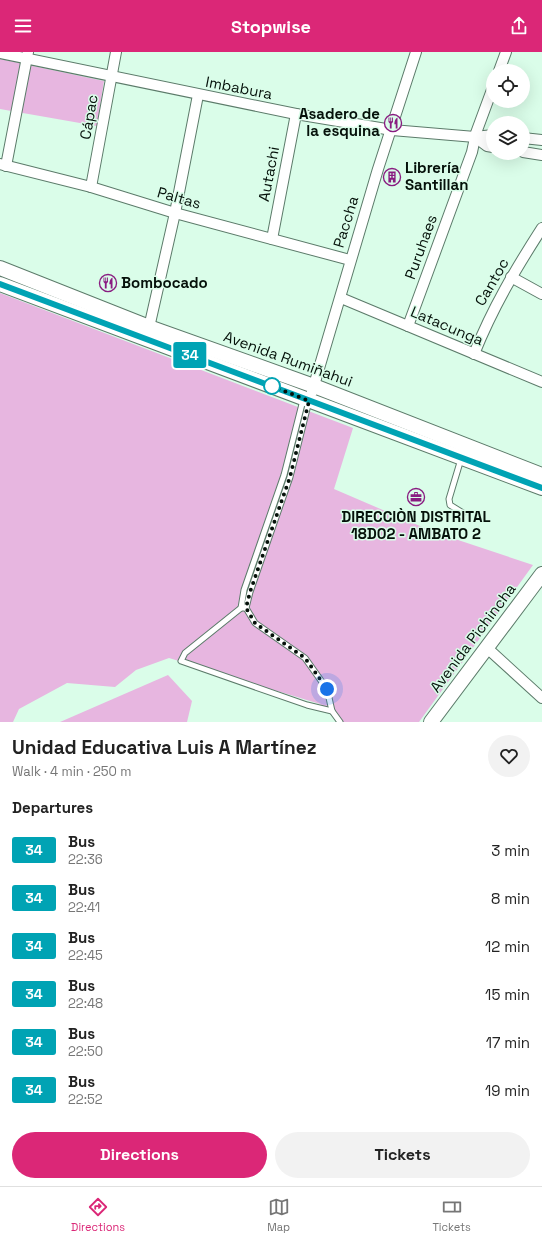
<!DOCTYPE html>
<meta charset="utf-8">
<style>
:root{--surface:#fff;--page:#f2f2f2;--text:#222;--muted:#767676;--line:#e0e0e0;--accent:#db2777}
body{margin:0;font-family:"Space Grotesk",sans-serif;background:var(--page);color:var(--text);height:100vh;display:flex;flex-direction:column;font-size:15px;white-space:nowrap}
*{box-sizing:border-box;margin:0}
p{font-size:13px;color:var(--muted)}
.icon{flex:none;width:22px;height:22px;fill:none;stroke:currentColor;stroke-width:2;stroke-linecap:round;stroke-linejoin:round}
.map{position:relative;height:670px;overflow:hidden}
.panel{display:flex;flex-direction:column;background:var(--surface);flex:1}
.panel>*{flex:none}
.badge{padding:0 8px;border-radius:3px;font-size:14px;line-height:26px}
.tools{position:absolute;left:486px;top:12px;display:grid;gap:8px}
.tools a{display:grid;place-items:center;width:44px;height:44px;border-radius:50%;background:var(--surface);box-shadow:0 4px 16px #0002;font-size:20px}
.you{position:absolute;width:20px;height:20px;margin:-10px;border:3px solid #fff;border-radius:50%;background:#1a73e8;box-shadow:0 0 0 6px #1a73e833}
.map>.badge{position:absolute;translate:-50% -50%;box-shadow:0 0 0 2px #fff}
h2{padding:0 12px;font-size:15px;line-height:36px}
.round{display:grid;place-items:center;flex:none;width:42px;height:42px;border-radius:21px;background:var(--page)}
.overview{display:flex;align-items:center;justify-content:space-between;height:68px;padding:0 12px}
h1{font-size:19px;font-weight:700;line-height:30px}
.cta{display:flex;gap:8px;margin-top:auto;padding:8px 12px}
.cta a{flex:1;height:46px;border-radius:24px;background:var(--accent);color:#fff;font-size:16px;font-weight:700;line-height:46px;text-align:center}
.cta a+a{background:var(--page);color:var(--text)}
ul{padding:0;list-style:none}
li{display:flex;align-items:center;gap:12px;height:48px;padding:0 12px}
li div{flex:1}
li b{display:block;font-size:15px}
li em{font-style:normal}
li .badge{min-width:44px;font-weight:700;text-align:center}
header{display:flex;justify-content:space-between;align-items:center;height:52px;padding:0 12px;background:var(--accent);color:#fff;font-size:18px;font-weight:700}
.tab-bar{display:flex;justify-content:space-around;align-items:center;height:56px;border-top:1px solid var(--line);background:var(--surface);font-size:11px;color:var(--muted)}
.tab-bar a{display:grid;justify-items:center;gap:2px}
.tab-bar .selected{color:var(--accent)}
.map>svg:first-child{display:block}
.green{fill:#e7b6e0}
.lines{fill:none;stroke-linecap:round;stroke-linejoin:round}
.service-casing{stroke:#5c7b6a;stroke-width:7}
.minor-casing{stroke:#5c7b6a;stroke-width:12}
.secondary-casing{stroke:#5c7b6a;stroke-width:16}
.service{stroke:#fff;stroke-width:5}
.minor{stroke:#fff;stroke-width:10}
.secondary{stroke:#fff;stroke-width:14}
.line-casing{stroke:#fff;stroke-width:9}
.line{stroke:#00a3b4;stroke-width:6}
.walk{stroke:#05110a;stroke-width:4;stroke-dasharray:0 7.2}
.stop-dot{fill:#fff;stroke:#00a3b4;stroke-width:2}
.labels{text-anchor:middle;stroke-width:3;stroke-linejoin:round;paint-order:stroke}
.street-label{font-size:15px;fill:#05110a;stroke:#dafde9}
.poi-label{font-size:15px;font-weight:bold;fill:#05110a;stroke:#dafde9;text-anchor:start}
</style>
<header><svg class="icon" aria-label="menu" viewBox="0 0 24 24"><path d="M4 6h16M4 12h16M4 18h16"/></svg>Stopwise<svg class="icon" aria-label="share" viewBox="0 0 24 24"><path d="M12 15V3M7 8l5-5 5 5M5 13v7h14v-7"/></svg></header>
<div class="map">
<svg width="542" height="670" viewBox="0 0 542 670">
<rect width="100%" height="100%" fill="#dafde9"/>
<!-- green -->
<g class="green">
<polygon points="0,7 104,29 97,74 0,57"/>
<polygon points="0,241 353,376 334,437 434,480 533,513 419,670 339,670 320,652 169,606 136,618 115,635 67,631 19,657 13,670 0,670"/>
<polygon points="168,623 192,649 187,670 60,670"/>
</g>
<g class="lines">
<!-- service casing -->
<g class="service-casing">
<g id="service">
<polyline points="309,349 290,425 250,540 246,556 255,571 305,606 327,637 332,659 340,670"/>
<polyline points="461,407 449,447 450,453 463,461"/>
<polyline points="241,556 244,538 284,423 303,348"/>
<polyline points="246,556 241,556 185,601 181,609 307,653 332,659"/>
</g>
</g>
<!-- minor casing -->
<g class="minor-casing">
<g id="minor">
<polyline points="0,1 296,62 392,78 475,85 493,83"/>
<polyline points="499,19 506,0"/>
<polyline points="475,85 487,94 493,95"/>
<polyline points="523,86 542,88"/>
<polyline points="523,100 542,103"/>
<polyline points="0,112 91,135 175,161 350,208"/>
<polyline points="6,114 28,0"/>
<polyline points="91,135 116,0"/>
<polyline points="272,187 296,62"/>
<polyline points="511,225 542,242"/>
<polyline points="341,246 542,330"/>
<polyline points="408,274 472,100 476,81 493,35"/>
<polyline points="148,280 175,161 198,43"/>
<path d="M474,302C493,255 515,218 542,176"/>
<polyline points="312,340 378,117 416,0"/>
<polyline points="486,595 542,646"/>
</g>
</g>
<!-- secondary casing -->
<g class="secondary-casing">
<g id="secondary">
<polyline points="0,216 149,275 314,334 542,423"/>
<polyline points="0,232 542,436"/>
<polyline points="431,670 542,522"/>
</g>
</g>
<!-- service -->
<use href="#service" class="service"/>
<!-- minor -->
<use href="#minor" class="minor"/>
<!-- secondary -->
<use href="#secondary" class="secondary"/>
</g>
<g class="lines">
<!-- line casing -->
<g class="line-casing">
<polyline id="line" points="0,232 542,436"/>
</g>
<!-- line -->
<use href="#line" class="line"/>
<!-- walk -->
<polyline class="walk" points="272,334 309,349 290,425 250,540 246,556 255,571 305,606 327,637"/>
</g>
<!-- icons -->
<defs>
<g id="restaurant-ring" transform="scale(0.9)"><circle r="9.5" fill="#dafde9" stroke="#891c81" stroke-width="1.5"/><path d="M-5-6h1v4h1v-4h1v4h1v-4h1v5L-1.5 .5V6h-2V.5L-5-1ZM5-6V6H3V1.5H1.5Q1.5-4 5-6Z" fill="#891c81"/></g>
<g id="building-ring" transform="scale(0.9)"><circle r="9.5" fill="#dafde9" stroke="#891c81" stroke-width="1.5"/><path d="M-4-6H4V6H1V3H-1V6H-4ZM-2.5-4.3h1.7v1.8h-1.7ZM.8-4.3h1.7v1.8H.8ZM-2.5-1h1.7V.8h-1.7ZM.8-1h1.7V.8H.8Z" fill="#891c81"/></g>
<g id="office-ring" transform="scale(0.9)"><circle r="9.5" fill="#dafde9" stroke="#891c81" stroke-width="1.5"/><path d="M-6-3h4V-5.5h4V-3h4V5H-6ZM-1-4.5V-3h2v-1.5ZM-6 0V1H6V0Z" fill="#891c81"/></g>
</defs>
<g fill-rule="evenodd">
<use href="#restaurant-ring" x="393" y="71"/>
<use href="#building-ring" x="392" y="125"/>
<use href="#restaurant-ring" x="108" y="231"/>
<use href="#office-ring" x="416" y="445"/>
</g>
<!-- markers -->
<circle class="stop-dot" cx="272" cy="334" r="8"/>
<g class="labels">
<!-- street labels -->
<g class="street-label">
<text transform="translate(239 36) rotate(11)" y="5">Imbabura</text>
<text transform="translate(89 65) rotate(-80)" y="5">Cápac</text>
<text transform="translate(269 122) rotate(-79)" y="5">Autachi</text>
<text transform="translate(179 146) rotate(16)" y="5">Paltas</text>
<text transform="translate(346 170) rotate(-73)" y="5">Paccha</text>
<text transform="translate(421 195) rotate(-70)" y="5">Puruhaes</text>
<text transform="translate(492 230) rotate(-60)" y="5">Cantoc</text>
<text transform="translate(447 274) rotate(23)" y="5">Latacunga</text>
<text transform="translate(288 307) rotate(20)" y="5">Avenida Rumiñahui</text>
<text transform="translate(473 586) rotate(-53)" y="5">Avenida Pichincha</text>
</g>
<!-- poi labels -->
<g class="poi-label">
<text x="380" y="67" text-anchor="end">Asadero de<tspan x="380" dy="17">la esquina</tspan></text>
<text x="405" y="121">Librería<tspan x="405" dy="17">Santillan</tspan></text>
<text x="121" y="236">Bombocado</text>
<text x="416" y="470" text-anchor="middle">DIRECCIÒN DISTRITAL<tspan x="416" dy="17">18D02 - AMBATO 2</tspan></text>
</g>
</g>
</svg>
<div class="tools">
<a><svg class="icon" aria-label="locate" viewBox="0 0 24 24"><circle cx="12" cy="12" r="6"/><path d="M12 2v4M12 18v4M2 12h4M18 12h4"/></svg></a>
<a><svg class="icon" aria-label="layers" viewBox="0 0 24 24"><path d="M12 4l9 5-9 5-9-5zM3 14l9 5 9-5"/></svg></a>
</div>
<div class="you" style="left:327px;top:637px"></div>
<b class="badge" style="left:190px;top:303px;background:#00a3b4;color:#fff">34</b>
</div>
<section class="panel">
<div class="overview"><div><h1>Unidad Educativa Luis A Martínez</h1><p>Walk · 4 min · 250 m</p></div><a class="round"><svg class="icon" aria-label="heart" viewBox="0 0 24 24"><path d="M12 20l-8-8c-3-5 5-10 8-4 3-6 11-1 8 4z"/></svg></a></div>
<h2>Departures</h2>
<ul>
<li><span class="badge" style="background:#00a3b4;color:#fff">34</span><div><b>Bus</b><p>22:36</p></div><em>3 min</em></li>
<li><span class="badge" style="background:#00a3b4;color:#fff">34</span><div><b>Bus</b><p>22:41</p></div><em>8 min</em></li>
<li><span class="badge" style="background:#00a3b4;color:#fff">34</span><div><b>Bus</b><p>22:45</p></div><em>12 min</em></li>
<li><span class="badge" style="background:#00a3b4;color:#fff">34</span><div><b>Bus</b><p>22:48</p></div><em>15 min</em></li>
<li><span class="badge" style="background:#00a3b4;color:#fff">34</span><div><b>Bus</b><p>22:50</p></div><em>17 min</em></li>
<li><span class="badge" style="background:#00a3b4;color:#fff">34</span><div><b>Bus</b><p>22:52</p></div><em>19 min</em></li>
</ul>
<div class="cta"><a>Directions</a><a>Tickets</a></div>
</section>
<nav class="tab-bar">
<a class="selected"><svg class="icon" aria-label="directions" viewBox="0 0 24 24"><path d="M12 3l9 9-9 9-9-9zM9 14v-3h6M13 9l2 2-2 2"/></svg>Directions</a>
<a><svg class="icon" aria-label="map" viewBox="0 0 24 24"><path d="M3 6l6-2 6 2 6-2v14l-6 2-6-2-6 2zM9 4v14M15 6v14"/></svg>Map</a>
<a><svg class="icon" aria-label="tickets" viewBox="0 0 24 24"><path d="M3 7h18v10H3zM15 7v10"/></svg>Tickets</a>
</nav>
